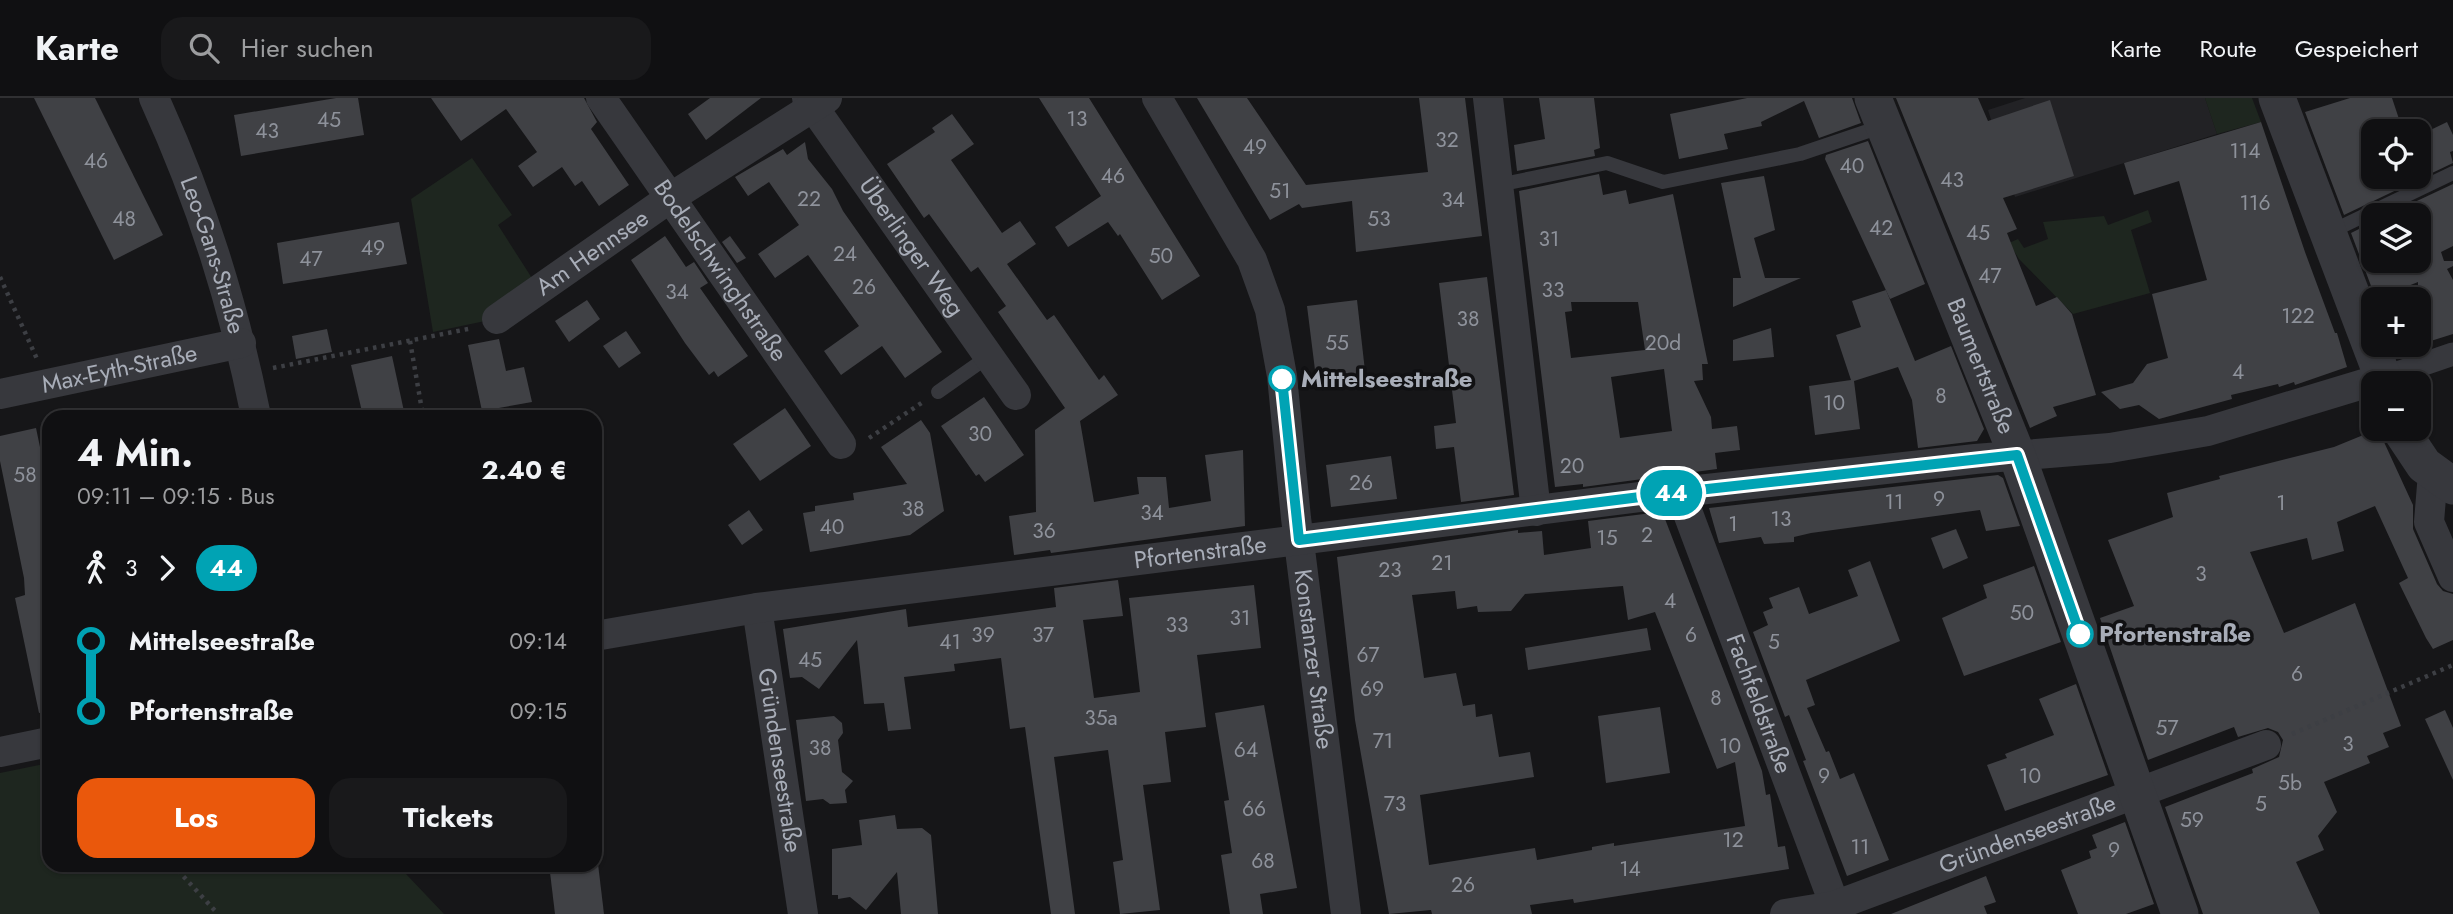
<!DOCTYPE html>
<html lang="de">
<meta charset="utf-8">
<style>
:root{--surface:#101012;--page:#19191b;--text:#f1f3f6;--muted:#9c9d9f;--line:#303032;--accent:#ea580c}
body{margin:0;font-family:Jost,sans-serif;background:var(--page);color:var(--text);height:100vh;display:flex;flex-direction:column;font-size:26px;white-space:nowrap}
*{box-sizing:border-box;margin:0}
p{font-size:23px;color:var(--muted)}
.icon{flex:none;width:38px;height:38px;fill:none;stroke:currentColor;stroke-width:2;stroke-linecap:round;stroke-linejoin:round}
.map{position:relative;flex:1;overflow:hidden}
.panel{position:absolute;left:42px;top:312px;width:560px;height:462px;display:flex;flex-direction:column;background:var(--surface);border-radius:21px;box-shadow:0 2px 5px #0004,0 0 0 2px var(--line)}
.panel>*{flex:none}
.badge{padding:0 14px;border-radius:23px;font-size:24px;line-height:46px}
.fabs{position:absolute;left:2361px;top:21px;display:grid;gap:14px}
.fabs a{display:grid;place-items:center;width:70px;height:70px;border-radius:14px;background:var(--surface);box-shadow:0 2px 5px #0004,0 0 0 2px var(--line);font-size:35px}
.map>.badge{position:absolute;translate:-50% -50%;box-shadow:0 0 0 4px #fff}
.legs{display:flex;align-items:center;gap:10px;height:77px;padding:0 35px;font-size:23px}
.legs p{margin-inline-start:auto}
.headline{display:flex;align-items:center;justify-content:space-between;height:119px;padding:0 35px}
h1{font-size:38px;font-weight:700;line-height:52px}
.action{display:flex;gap:14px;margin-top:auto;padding:14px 35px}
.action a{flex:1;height:80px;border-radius:21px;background:var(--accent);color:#fff;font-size:28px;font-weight:700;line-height:80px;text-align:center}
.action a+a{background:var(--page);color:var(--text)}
ul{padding:0 35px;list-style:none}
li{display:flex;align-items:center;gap:24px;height:70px;font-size:26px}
li i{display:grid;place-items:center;width:10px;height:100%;margin:0 9px;background:currentColor}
li i::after{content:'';width:18px;height:18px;margin:-9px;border:5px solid;border-radius:50%;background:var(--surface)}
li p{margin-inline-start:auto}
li:first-child i{background:linear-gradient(#0000 50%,currentColor 0)}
li:last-child i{background:linear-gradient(currentColor 50%,#0000 0)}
header{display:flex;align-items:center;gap:42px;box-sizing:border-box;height:98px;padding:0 35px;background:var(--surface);border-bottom:2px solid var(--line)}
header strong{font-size:33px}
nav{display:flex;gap:38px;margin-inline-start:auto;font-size:24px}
.search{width:490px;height:63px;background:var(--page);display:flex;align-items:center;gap:18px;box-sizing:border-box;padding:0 24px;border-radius:21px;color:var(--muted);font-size:26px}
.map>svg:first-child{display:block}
.built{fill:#222225}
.green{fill:#1e261f}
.building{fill:#404145;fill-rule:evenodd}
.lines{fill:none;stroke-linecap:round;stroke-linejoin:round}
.path{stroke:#3d3f44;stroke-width:4.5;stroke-dasharray:3.5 5;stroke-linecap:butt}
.service{stroke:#37383d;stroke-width:14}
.pedestrian{stroke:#37383d;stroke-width:23}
.minor{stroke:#37383d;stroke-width:30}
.tertiary{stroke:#37383d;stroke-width:37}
.line-1-casing{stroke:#fff;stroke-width:16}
.line-1{stroke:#00a3b4;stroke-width:10}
.stop-1-dot{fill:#fff;stroke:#00a3b4;stroke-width:3.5}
.labels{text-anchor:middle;stroke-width:7;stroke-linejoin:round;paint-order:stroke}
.number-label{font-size:21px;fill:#8e929b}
.street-label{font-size:24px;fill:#a8adb8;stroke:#111113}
.stop-label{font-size:24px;font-weight:bold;fill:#a8adb8;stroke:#111113;text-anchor:start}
</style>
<header>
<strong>Karte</strong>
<div class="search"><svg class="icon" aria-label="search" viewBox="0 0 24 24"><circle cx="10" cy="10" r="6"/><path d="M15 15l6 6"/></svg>Hier suchen</div>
<nav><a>Karte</a><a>Route</a><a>Gespeichert</a></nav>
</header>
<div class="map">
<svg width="2453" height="816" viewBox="0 0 2453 816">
<rect width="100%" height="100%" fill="#161618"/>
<!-- built -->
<polygon class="built" points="2025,0 2205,0 2217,36 2015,99 1988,12"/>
<!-- green -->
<g class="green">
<polygon points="2205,0 2252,0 2261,24 2217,36"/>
<polygon points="472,60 512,117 498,127 537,188 485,223 433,234 411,101"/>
<polygon points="2148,112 2152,124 2131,132 2150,195 2073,216 2019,161 2009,145 2018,141 2024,150 2048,141 2043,124 2104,118 2108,127"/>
<polygon points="49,665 49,766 308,766 406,776 444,816 0,816 0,675"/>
</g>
<!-- building -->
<g class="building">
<polygon points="34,0 95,0 163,137 114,162"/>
<polygon points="336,0 358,0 364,37 241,58 234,17"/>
<polygon points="431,0 584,0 597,24 591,31 629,87 599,108 582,83 575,88 562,69 533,89 518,68 537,54 506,11 461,43"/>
<polygon points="710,0 761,0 706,42 688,16"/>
<polygon points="1039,0 1089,0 1200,178 1162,202 1120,136 1118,138 1108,124 1068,149 1055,129 1101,98"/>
<polygon points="1197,0 1247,0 1306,87 1428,74 1419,0 1465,0 1482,138 1356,154 1352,103 1302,110 1299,106 1270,122"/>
<polygon points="1539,0 1594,0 1600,50 1594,52 1595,58 1517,73 1514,47 1545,41"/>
<polygon points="1747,0 1852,0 1861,25 1819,40 1804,3 1761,24 1762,28 1724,36 1728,51 1679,61 1670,16"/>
<polygon points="1896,0 1978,0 1988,23 2050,2 2074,78 2003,100 2017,131 2007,135 2036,208 2057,199 2072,216 2096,297 2053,309 2057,318 2030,330"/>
<polygon points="2350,0 2392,0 2403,33 2373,33 2373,79 2418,79 2418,38 2447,24 2453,37 2453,53 2450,54 2453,65 2344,117 2305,14"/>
<polygon points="952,16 974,46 951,62 1002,135 1020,123 1036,146 1007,166 1047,222 1054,217 1099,282 1104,277 1118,297 1080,323 1094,404 1139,396 1137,379 1166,379 1169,410 1211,403 1205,357 1243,352 1245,428 1051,455 1050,452 1014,457 1009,418 1036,414 1035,332 1065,310 998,214 1006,208 978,169 971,174 929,116 924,120 887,66 935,34 932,30"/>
<polygon points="2261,24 2305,154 2335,235 2337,235 2347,269 2295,287 2294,284 2279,289 2278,286 2231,297 2232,301 2159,321 2139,307 2120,311 2101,294 2133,285 2147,266 2168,260 2152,196 2207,182 2179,83 2134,97 2124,65"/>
<polygon points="1868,43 1925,186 1890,201 1825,61 1826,57"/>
<polygon points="805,44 808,61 832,91 843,113 942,254 905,280 882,248 841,277 824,253 859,228 808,157 775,180 758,156 799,127 769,84 748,98 735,79 783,51 787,57"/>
<path d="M1599,76L1603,97L1626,92L1629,106L1673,96L1708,266H1702L1703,282L1694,283L1711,319L1712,331L1737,328L1740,352L1715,355L1717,371L1583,389V386L1555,389L1519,93ZM1571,204H1638L1645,252L1571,260L1565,214L1572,213ZM1664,271L1672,333L1620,340L1611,279Z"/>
<polygon points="1764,78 1775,132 1754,140 1765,180 1801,180 1733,209 1733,180 1741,180 1721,85"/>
<polygon points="2453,86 2453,148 2441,154 2444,163 2453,163 2453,168 2447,171 2453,182 2453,236 2418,247 2418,184 2376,201 2351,135 2373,124 2373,163 2418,163 2418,117 2387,117"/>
<polygon points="399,124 407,166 283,186 277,145"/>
<polygon points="665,138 686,169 694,164 708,185 700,190 748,258 718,279 714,273 709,277 685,245 631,162"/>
<polygon points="730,138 746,160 737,165 722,144"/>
<polygon points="1487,179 1514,397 1461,404 1454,349 1436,351 1434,328 1456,325 1439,185"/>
<polygon points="1886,192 1915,263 1951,248 1984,331 1977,343 1918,350 1912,302 1898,269 1854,283 1860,331 1815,337 1809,288 1851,282 1836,237 1861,229 1852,203"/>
<polygon points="587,202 600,221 569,244 555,223"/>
<polygon points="1357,202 1366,282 1317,288 1307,208"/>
<polygon points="1771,230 1774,259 1733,263 1733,242"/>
<polygon points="327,231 332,254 296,261 292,238"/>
<polygon points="626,233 641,255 619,270 603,248"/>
<polygon points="499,241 506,273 524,269 532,304 482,313 468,247"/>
<polygon points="392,258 405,318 363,318 351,267"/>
<polygon points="984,299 1024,357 985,384 979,376 976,378 941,328"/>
<polygon points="785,310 811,348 760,383 733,346"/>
<polygon points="921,322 930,335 944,413 910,437 810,454 803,415 815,413 815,408 854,402 853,395 907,386 881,349"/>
<polygon points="36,330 49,392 49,613 39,615 15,500 25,497 24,480 0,363 0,338"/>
<polygon points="2378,331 2413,407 2413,431 2437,486 2443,493 2453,496 2453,542 2433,551 2426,540 2399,485 2408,480 2375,408 2337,424 2344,453 2312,462 2307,440 2250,454 2284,535 2355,505 2401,628 2383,635 2389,649 2367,658 2370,665 2324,684 2337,714 2318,738 2324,752 2296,764 2320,816 2203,816 2165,709 2253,675 2252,671 2279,659 2283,642 2278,634 2268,630 2238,639 2234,629 2148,662 2100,520 2134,508 2108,442 2173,419 2167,395 2220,381 2219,378 2334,349"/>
<polygon points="1391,358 1397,401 1331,409 1326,367"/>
<polygon points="1998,377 2003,380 2020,428 1986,433 1980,412 1811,435 1794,439 1794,444 1764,446 1761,439 1719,445 1709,410"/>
<polygon points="749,412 763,432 742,447 728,427"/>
<path d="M1652,415L1665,421L1747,633L1762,673L1766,697L1770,696L1778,749L1785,748L1789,771L1574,805L1573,801L1530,807L1532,816H1432L1431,812L1389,816L1355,622L1337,459L1518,432V435L1542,433L1544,457L1591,450L1588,423ZM1623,488L1628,522L1655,514L1717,671L1735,664L1745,728L1614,748V745L1592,749V752L1537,762L1535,750L1429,767L1420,697L1534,679L1530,654L1499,659L1492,616L1476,619L1475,606L1463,608L1456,575L1424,580L1412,497L1455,493L1457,511L1477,508L1478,514L1511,513L1525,496Z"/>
<polygon points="1956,431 1968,460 1943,471 1931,440"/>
<polygon points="1870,463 1900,543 1806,582 1815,607 1807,610 1826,654 1829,653 1840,681 1854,675 1889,762 1847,778 1803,663 1806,662 1789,617 1785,619 1753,534 1768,527 1763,514 1773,510 1769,500 1799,489 1809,516 1858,498 1848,472"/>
<polygon points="2034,468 2061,544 1964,578 1942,520 1987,500 1983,487"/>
<polygon points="1118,482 1123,518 1083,522 1094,600 1140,594 1129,500 1254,487 1261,550 1197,557 1206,629 1165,634 1171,684 1143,687 1160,812 1120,816 1113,764 1123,762 1108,652 1054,659 1075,816 1051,816 1025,629 1010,631 1001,560 954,566 955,573 904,579 911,631 888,633 884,605 864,606 857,542 819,591 802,579 790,580 783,531 906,511 908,529 1056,509 1054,490"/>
<polygon points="1647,530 1651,552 1528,572 1525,550"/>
<polygon points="2076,586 2108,677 2005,713 1987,667 2007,660 2005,656 2054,637 2039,601"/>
<polygon points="1264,607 1297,790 1260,796 1263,816 1230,816 1221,757 1232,755 1224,703 1229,702 1215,615"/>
<polygon points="1660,609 1670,675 1606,685 1598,618"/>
<polygon points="2445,612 2453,630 2453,682 2425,621"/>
<polygon points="834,618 842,625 843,635 838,642 842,674 853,683 845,692 847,705 830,706 823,701 806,703 796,622"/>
<polygon points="895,717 897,731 922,730 931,737 938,816 901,816 897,774 866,812 850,799 838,801 838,797 832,797 832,751 862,747 859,722"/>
<polygon points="2125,724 2154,806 2126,816 2078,816 2061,772 2091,760 2089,753 2097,750 2092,737"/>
<polygon points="549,766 598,766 604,816 555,816"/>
<polygon points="1986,778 1996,804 1984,808 1987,816 1891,816"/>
</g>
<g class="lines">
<!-- path -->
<g class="path">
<polyline points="0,179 37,261"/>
<polyline points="410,243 423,318"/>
<polyline points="273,270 473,230"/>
<polyline points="869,340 923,304"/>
<polyline points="2292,636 2453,567"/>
<polyline points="172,766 218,816"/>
</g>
<!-- service -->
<g class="service">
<polyline points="1498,87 1607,65 1663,84 1800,56 1883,28"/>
<polyline points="2328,135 2453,75"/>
<polyline points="938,294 989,258"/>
</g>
<!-- pedestrian -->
<polyline class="pedestrian" points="2383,280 2453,256"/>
<!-- minor -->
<g class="minor">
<path id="s1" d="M154,0C202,105 233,205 256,318"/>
<path id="s2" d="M601,0L841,346"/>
<path id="s3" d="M807,0L1016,297"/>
<path id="s4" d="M1157,0L1252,162L1270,212L1282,278L1296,420L1346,816"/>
<polyline points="1488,0 1536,413"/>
<path id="s5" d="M497,221L670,100L827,0"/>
<path id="s6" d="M0,296L241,245"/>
<polyline points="2433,375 2429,424 2453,479"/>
<path id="s7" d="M1680,394L1838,816"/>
<path id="s8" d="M757,510L803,816"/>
<path id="s9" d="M595,538L757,510L1680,394L1975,361L2110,350L2208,333L2383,280"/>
<polyline points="0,654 49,644"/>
<path id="s10" d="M1785,816L1834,808L2266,647"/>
</g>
<!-- tertiary -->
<g class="tertiary">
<path id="s11" d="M1873,0L2017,357L2180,816"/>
<polyline points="2277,0 2385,285"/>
<polyline points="2400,331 2424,367 2453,388"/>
</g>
</g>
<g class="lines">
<!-- line-1 casing -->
<g class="line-1-casing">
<polyline id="line-1" points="1282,281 1299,442 1680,394 2017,357 2080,536"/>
</g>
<!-- line-1 -->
<use href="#line-1" class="line-1"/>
</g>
<!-- markers -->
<g class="stop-1-dot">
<circle cx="1282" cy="281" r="12"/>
<circle cx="2080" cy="536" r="12"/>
</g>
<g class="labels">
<!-- number labels -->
<g class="number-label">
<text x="1077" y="28">13</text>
<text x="329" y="29">45</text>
<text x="267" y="40">43</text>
<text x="1447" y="49">32</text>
<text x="1255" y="56">49</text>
<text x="2245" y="60">114</text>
<text x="96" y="70">46</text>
<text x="1852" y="75">40</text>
<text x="1113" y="85">46</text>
<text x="1952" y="89">43</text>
<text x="1280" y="100">51</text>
<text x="809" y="108">22</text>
<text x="1453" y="109">34</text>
<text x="2255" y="112">116</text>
<text x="124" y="128">48</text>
<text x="1379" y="128">53</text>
<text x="1881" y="137">42</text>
<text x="1978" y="142">45</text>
<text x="1549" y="148">31</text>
<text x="373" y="157">49</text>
<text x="845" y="163">24</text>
<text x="1161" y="165">50</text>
<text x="311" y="168">47</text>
<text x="1990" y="185">47</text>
<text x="864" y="196">26</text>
<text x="1553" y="199">33</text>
<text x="677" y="201">34</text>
<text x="2298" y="225">122</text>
<text x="1468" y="228">38</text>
<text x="1337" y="252">55</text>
<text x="1663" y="252">20d</text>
<text x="2238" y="281">4</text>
<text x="1941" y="305">8</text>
<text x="1834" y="312">10</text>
<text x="980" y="343">30</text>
<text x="1572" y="375">20</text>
<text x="25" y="384">58</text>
<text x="1361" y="392">26</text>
<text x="1939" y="408">9</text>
<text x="1894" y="411">11</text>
<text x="2281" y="412">1</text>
<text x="913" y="418">38</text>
<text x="1152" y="422">34</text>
<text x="1781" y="428">13</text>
<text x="1733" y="433">1</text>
<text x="832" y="436">40</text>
<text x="1044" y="440">36</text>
<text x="1647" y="444">2</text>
<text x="1607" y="447">15</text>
<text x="1442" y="472">21</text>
<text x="1390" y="479">23</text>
<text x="2201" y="483">3</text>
<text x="1670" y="510">4</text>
<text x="2022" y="522">50</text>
<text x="1240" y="527">31</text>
<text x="1177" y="534">33</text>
<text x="983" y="544">39</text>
<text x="1043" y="544">37</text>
<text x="1691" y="544">6</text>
<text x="950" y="551">41</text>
<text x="1774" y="551">5</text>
<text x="1368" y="564">67</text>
<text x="810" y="569">45</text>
<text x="2297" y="583">6</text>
<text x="1372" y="598">69</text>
<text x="1716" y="607">8</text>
<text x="1101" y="627">35a</text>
<text x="2167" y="637">57</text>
<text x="1383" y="650">71</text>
<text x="2348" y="653">3</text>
<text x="1730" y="655">10</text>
<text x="820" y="657">38</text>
<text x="1246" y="659">64</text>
<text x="1824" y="685">9</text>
<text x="2030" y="685">10</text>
<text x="2290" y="692">5b</text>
<text x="1395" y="713">73</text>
<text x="2261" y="713">5</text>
<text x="1254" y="718">66</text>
<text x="2192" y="729">59</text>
<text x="1733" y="749">12</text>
<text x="1860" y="756">11</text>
<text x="2114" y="759">9</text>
<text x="1263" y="770">68</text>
<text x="1630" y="778">14</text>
<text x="1463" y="794">26</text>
</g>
<!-- street labels -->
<g class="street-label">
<text dy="8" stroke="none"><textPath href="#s3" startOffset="182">Überlinger Weg</textPath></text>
<text dy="8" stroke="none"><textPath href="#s5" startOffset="116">Am Hennsee</textPath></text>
<text dy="8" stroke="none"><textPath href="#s1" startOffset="168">Leo-Gans-Straße</textPath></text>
<text dy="8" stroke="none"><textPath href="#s2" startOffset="210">Bodelschwinghstraße</textPath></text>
<text dy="8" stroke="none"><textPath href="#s11" startOffset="289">Baumertstraße</textPath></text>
<text dy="8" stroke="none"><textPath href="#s6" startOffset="122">Max-Eyth-Straße</textPath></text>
<text dy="8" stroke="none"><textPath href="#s9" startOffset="611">Pfortenstraße</textPath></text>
<text dy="8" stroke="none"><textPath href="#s4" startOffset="593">Konstanzer Straße</textPath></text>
<text dy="8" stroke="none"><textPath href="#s7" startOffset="226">Fachfeldstraße</textPath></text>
<text dy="8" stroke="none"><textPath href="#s8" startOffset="154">Gründenseestraße</textPath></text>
<text dy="8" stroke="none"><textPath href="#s10" startOffset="256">Gründenseestraße</textPath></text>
</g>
<!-- stop labels -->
<g class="stop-label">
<text x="1301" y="289">Mittelseestraße</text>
<text x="2099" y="544">Pfortenstraße</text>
</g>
</g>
</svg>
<div class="fabs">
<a><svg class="icon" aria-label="locate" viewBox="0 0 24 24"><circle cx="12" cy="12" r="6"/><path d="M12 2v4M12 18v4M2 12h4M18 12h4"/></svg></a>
<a><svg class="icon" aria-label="layers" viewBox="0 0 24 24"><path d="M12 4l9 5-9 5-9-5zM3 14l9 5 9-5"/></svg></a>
<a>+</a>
<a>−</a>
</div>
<b class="badge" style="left:1671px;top:395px;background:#00a3b4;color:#fff">44</b>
<section class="panel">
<div class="headline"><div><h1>4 Min.</h1><p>09:11 – 09:15 · Bus</p></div><b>2.40 €</b></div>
<div class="legs"><svg class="icon" aria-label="walk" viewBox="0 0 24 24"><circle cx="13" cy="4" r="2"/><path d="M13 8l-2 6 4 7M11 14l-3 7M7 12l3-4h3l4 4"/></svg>3<svg class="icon" aria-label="forward" viewBox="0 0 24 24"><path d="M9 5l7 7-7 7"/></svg><b class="badge" style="background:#00a3b4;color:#fff">44</b></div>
<ul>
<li><i style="color:#00a3b4"></i><b>Mittelseestraße</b><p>09:14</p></li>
<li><i style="color:#00a3b4"></i><b>Pfortenstraße</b><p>09:15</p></li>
</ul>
<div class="action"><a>Los</a><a>Tickets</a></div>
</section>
</div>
